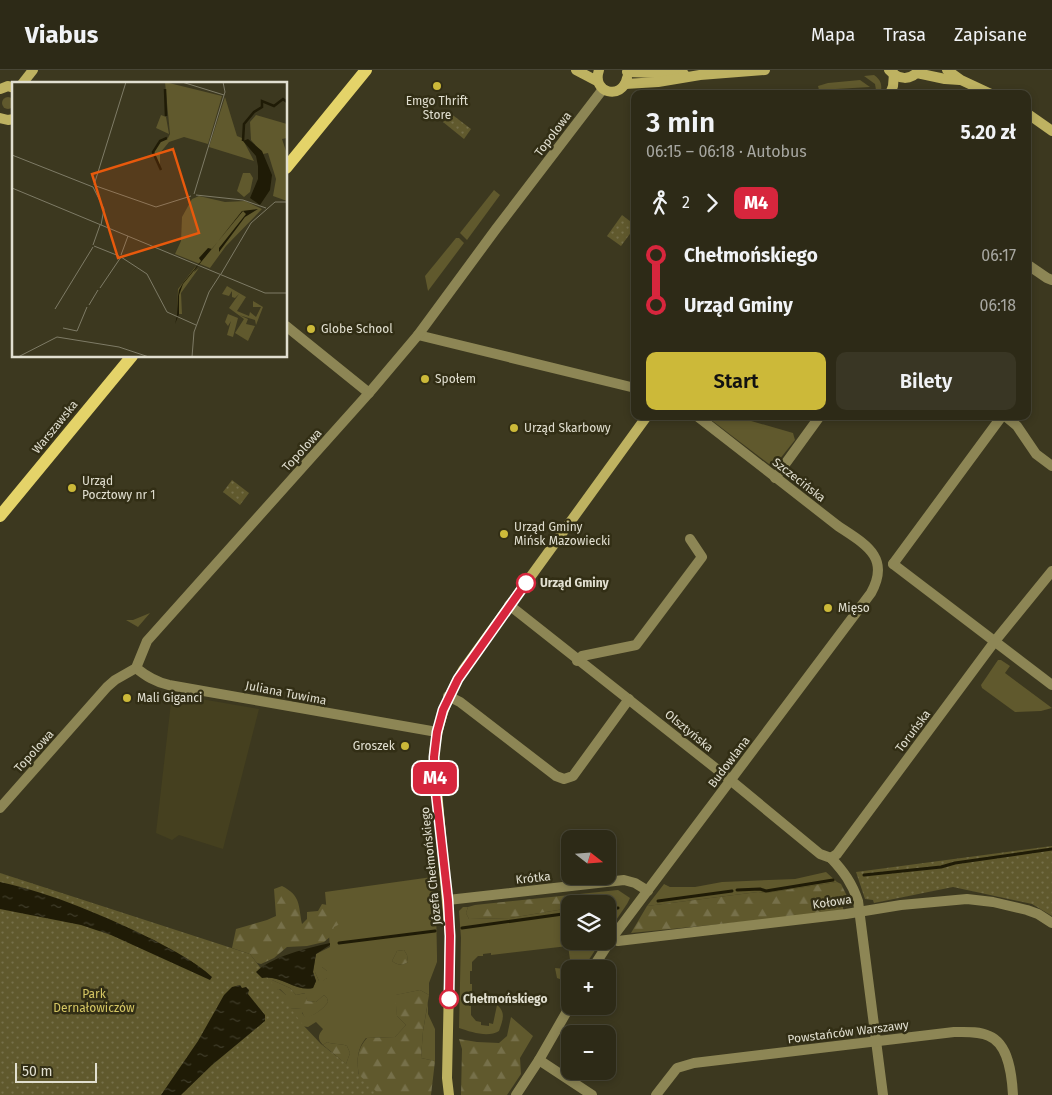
<!DOCTYPE html>
<html lang="pl">
<meta charset="utf-8">
<style>
:root{--surface:#2d2a17;--page:#393624;--text:#f1f3f6;--muted:#a7a7a1;--line:#484636;--accent:#ccb939}
body{margin:0;font-family:"Fira Sans",sans-serif;background:var(--page);color:var(--text);height:100vh;display:flex;flex-direction:column;font-size:19px;white-space:nowrap}
*{box-sizing:border-box;margin:0}
p{font-size:16px;color:var(--muted)}
.icon{flex:none;width:28px;height:28px;fill:none;stroke:currentColor;stroke-width:2;stroke-linecap:round;stroke-linejoin:round}
.map{position:relative;flex:1;overflow:hidden}
.drawer{position:absolute;left:631px;top:20px;width:400px;height:330px;display:flex;flex-direction:column;background:var(--surface);border-radius:10px;box-shadow:0 2px 8px #0003,0 0 0 1px var(--line)}
.drawer>*{flex:none}
.badge{padding:0 10px;border-radius:8px;font-size:18px;line-height:32px}
.needle{width:32px;rotate:107deg}
.fabs{position:absolute;left:561px;top:760px;display:grid;gap:10px}
.fabs a{display:grid;place-items:center;width:55px;height:55px;border-radius:10px;background:var(--surface);box-shadow:0 2px 8px #0003,0 0 0 1px var(--line);font-size:25px}
.scale{position:absolute;left:15px;bottom:12px;width:82px;box-sizing:border-box;padding-left:5px;border:2px solid #e1dfd0;border-top:0;font-size:14px;line-height:18px;white-space:nowrap;color:#e1dfd0;-webkit-text-stroke:4px #322e15;paint-order:stroke}
.map>.badge{position:absolute;translate:-50% -50%;box-shadow:0 0 0 2px #fff}
.legs{display:flex;align-items:center;gap:8px;height:55px;padding:0 15px;font-size:16px}
.legs p{margin-inline-start:auto}
.head{display:flex;align-items:center;justify-content:space-between;height:85px;padding:0 15px}
h1{font-size:28px;font-weight:600;line-height:38px}
.action{display:flex;gap:10px;margin-top:auto;padding:10px 15px}
.action a{flex:1;height:58px;border-radius:10px;background:var(--accent);color:#111;font-size:20px;font-weight:600;line-height:58px;text-align:center}
.action a+a{background:var(--page);color:var(--text)}
ul{padding:0 15px;list-style:none}
li{display:flex;align-items:center;gap:18px;height:50px;font-size:19px}
li i{display:grid;place-items:center;width:8px;height:100%;margin:0 6px;background:currentColor}
li i::after{content:'';width:12px;height:12px;margin:-6px;border:4px solid;border-radius:50%;background:var(--surface)}
li p{margin-inline-start:auto}
li:first-child i{background:linear-gradient(#0000 50%,currentColor 0)}
li:last-child i{background:linear-gradient(currentColor 50%,#0000 0)}
header{display:flex;align-items:center;gap:30px;box-sizing:border-box;height:70px;padding:0 25px;background:var(--surface);border-bottom:1px solid var(--line)}
header strong{font-size:24px}
nav{display:flex;gap:28px;margin-inline-start:auto;font-size:18px}
.map>svg:first-child{display:block}
.built{fill:#45401f}
.grass{fill:#60592d;fill-rule:evenodd}
.forest{fill:url(#forest-firs)}
.park{fill:url(#park-dots)}
.water{fill:url(#water-ripples)}
.lines{fill:none;stroke-linecap:round;stroke-linejoin:round}
.stream{stroke:#1f1b06;stroke-width:3}
.street{stroke:#8d8655;stroke-width:10}
.secondary{stroke:#beb261;stroke-width:10}
.primary{stroke:#e4d369;stroke-width:12}
.line-1-casing{stroke:#fff;stroke-width:11}
.line-1{stroke:#d7263d;stroke-width:8}
.poi-dot{fill:#ccb939;stroke:#322e15;stroke-width:2}
.stop-1-dot{fill:#fff;stroke:#d7263d;stroke-width:2.5}
.labels{text-anchor:middle;stroke-width:5;stroke-linejoin:round;paint-order:stroke}
.poi-label{font-size:12px;fill:#e1dfd0;stroke:#322e15;text-anchor:start}
.street-label{font-size:12px;fill:#e1dfd0;stroke:#322e15}
.stop-label{font-size:12px;font-weight:bold;fill:#e1dfd0;stroke:#322e15;text-anchor:start}
.park-label{font-size:12px;fill:#d6c764;stroke:#322e15}
.inset-river{fill:none;stroke:#1f1b06;stroke-width:2.5}
.inset-road{fill:none;stroke:#7e7b66;stroke-width:1}
.view{fill:#e8590c;fill-opacity:0.15;stroke:#e8590c;stroke-width:2.5}
.inset-edge{fill:none;stroke:#e1dfd0;stroke-width:2.5}
</style>
<header>
<strong>Viabus</strong>
<nav><a>Mapa</a><a>Trasa</a><a>Zapisane</a></nav>
</header>
<div class="map">
<svg width="1052" height="1025" viewBox="0 0 1052 1025">
<defs>
<pattern id="forest-firs" width="22" height="20" patternUnits="userSpaceOnUse" patternTransform="scale(1.25)"><rect width="22" height="20" fill="#60592d"/><path d="M5 1l3.5 6h-7zM16 11l3.5 6h-7z" fill="#76704a"/></pattern>
<pattern id="park-dots" width="8" height="8" patternUnits="userSpaceOnUse" patternTransform="scale(1.25)"><rect width="8" height="8" fill="#60592d"/><path d="M2 2h.1M6 6h.1" fill="none" stroke="#76704a" stroke-width="1.8" stroke-linecap="round"/></pattern>
<pattern id="water-ripples" width="26" height="14" patternUnits="userSpaceOnUse" patternTransform="scale(1.25)"><rect width="26" height="14" fill="#1f1b06"/><path d="M2 4q2-2 4 0t4 0M15 11q2-2 4 0t4 0" fill="none" stroke="#3f3c29"/></pattern>
</defs>
<rect width="100%" height="100%" fill="#3c381f"/>
<!-- built -->
<polygon class="built" points="172,624 259,639 223,779 179,765 172,770 156,763"/>
<!-- grass -->
<g class="grass">
<path d="M874,5C881,10 882,14 881,22L876,20L875,14L864,6Z"/>
<polygon points="860,10 870,17 819,20 818,16 828,13"/>
<circle cx="8" cy="33" r="6"/>
<polygon points="494,120 500,125 467,170 460,163"/>
<polygon points="456,168 459,168 464,173 428,221 425,206"/>
<polygon points="706,346 734,346 793,363 795,370 779,390 769,394"/>
<polygon points="150,543 138,557 126,550 133,550"/>
<polygon points="998,590 1001,590 1010,596 1005,603 1052,638 1041,641 1015,642 982,618 981,615"/>
<polygon points="826,802 837,812 766,823 758,822 647,836 664,814 670,817 695,817 722,812 795,809"/>
<path d="M432,807L436,837L437,885V892L429,913V925L420,920L396,925L397,946L406,955L395,967L366,968C356,980 357,992 359,1007L346,994L350,983L347,976C340,973 334,975 327,972L323,975C317,969 318,965 323,959L316,952L308,957L300,956L281,934L257,912C274,898 294,923 313,918L316,911L313,902L316,884L330,877L325,822ZM404,880L407,885L408,892C401,896 397,895 392,891L397,881ZM315,897H322L327,901V908L322,911H319L315,902ZM269,910H272L290,918L296,925L305,923L307,931L316,932L324,925L327,928L328,932C324,938 313,947 305,947L302,943L303,939L289,938L286,936V925L279,919L268,921L265,915L266,911Z"/>
<polygon points="608,834 627,834 608,862"/>
<path d="M463,837H468L466,843L469,849L510,848L570,838V871H601L583,899H570V910L565,911L557,908L555,898L566,899V897L571,896L568,876L491,885V883L483,884V886H478L472,892V901H470V914H472V923L469,924V936H471V945L476,951L481,952V955L489,956V953L493,954L497,935C506,942 503,950 499,961C488,968 471,962 459,958L461,868L459,841Z"/>
<polygon points="428,932 428,944 435,959 435,991 421,988 423,961"/>
</g>
<!-- forest -->
<g class="forest">
<polygon points="837,812 841,814 850,832 843,835 843,842 631,863 647,836 758,822 766,823"/>
<path d="M282,816C301,826 298,834 302,854L307,849V842L318,841L322,834L338,837C343,842 342,848 340,854L334,857L331,866L324,872L307,876L287,877L274,888L261,894L257,893L250,884L232,878L236,859L267,850L276,846L274,819Z"/>
<polygon points="618,820 630,828 627,834 570,834 570,838 510,848 469,849 466,843 468,837 475,835"/>
<path d="M404,880L407,885L408,892C401,896 397,895 392,891L397,881Z"/>
<polygon points="315,897 322,897 327,901 327,908 323,911 319,911 315,902"/>
<path d="M269,910H272L290,918L296,925L306,923L307,931L316,932L324,925L327,928L328,932C324,938 313,947 305,948L302,942V939L289,938L285,936L286,925L280,919L273,921Z"/>
<path d="M420,920L429,925L423,961L421,988L435,991L431,1025H379L359,1007C357,992 356,980 367,968L395,967L406,955L397,946L395,925Z"/>
<polygon points="511,947 533,966 520,988 521,1004 507,1025 461,1025 462,979 459,969 477,972 499,973 507,966"/>
<path d="M327,972C334,975 340,973 347,976L350,983L346,994L323,975Z"/>
</g>
<!-- park -->
<g class="park">
<polygon points="450,43 471,59 464,69 443,52"/>
<polygon points="622,145 635,155 635,157 621,176 607,166"/>
<polygon points="232,410 249,423 240,435 223,422"/>
<polygon points="1052,776 1052,846 1032,834 953,817 874,833 873,830 865,829 856,802"/>
<polygon points="0,803 250,884 303,955 321,974 354,1000 380,1025 0,1025"/>
</g>
<!-- water -->
<g class="water">
<path d="M0,812C52,823 107,847 154,870C174,881 196,892 212,907L210,910L111,865L81,855L0,839Z"/>
<path d="M330,873V875L316,884L313,902L316,911L313,918C296,922 279,904 262,908L256,902C273,886 307,878 330,873Z"/>
<polygon points="240,915 242,918 246,917 249,920 248,924 265,945 265,951 212,995 181,1025 161,1025 198,971 224,925 232,917"/>
</g>
<g class="lines">
<!-- stream -->
<g class="stream">
<polyline points="864,805 941,797 955,793 1052,779"/>
<polyline points="737,820 760,819 766,821 833,810"/>
<polyline points="658,831 732,821"/>
<polyline points="608,839 618,838"/>
<polyline points="462,858 570,843"/>
<polyline points="339,873 435,861"/>
</g>
<!-- street -->
<g class="street">
<polyline points="1028,195 1047,208 1052,210"/>
<polyline points="286,256 369,323"/>
<polyline points="418,265 635,318"/>
<polyline points="1005,346 1017,356 1036,384 1052,396"/>
<polyline points="775,408 820,346"/>
<polyline points="893,494 1052,615"/>
<polyline points="893,494 1002,346"/>
<polyline points="509,535 723,704 820,784 831,788"/>
<polyline points="577,591 582,586 636,575 702,487 690,469"/>
<path d="M136,598C146,606 155,612 169,615L437,662"/>
<polyline points="448,626 460,632 556,706 564,709 573,706 629,629"/>
<polyline points="0,738 107,617 115,610 136,598 147,571 369,323 418,265 496,159 603,19"/>
<polyline points="831,788 837,784 995,571 1052,501"/>
<path d="M831,788C844,802 852,813 858,831L883,1025"/>
<polyline points="448,830 624,810 635,813 648,821"/>
<polyline points="612,868 618,871 846,844 901,835 967,829 993,832 1027,840 1038,844 1052,853"/>
<path d="M592,899L612,868L871,523C891,487 865,474 838,456L697,346"/>
<polyline points="539,990 592,1025"/>
<polyline points="516,1025 539,990 570,936"/>
<path d="M656,1025L677,998L694,993L954,962C965,962 979,961 989,966C1009,974 1012,1006 1013,1025"/>
</g>
<!-- secondary -->
<g class="secondary">
<polyline points="576,0 597,11"/>
<path d="M599,0C591,23 622,31 627,8"/>
<path d="M889,0C898,10 911,11 919,0"/>
<polyline points="947,0 961,10 991,24"/>
<polyline points="627,2 684,4"/>
<polyline points="917,3 945,9 960,10"/>
<polyline points="22,14 33,0"/>
<polyline points="625,14 658,12 700,5 765,0"/>
<polyline points="0,19 8,16 14,18"/>
<polyline points="890,24 893,16 894,4"/>
<polyline points="1028,44 1052,61"/>
<polyline points="0,48 8,50 14,49"/>
<path d="M449,1025L447,1008L450,866L434,687C436,655 447,627 463,600L647,346"/>
</g>
<!-- primary -->
<g class="primary">
<polyline points="286,98 366,0"/>
<polyline points="0,446 132,286"/>
</g>
</g>
<g class="lines">
<!-- line-1 casing -->
<g class="line-1-casing">
<polyline id="line-1" points="449,929 450,866 448,830 434,705 434,687 437,662 443,640 458,609 526,513"/>
</g>
<!-- line-1 -->
<use href="#line-1" class="line-1"/>
</g>
<!-- markers -->
<g class="poi-dot">
<circle cx="437" cy="16" r="5"/>
<circle cx="311" cy="259" r="5"/>
<circle cx="425" cy="309" r="5"/>
<circle cx="514" cy="358" r="5"/>
<circle cx="72" cy="418" r="5"/>
<circle cx="504" cy="464" r="5"/>
<circle cx="828" cy="538" r="5"/>
<circle cx="127" cy="628" r="5"/>
<circle cx="405" cy="676" r="5"/>
</g>
<g class="stop-1-dot">
<circle cx="526" cy="513" r="9"/>
<circle cx="449" cy="929" r="9"/>
</g>
<g class="labels">
<!-- poi labels -->
<g class="poi-label">
<text x="437" y="35" text-anchor="middle">Emgo Thrift<tspan x="437" dy="14">Store</tspan></text>
<text x="321" y="263">Globe School</text>
<text x="435" y="313">Społem</text>
<text x="524" y="362">Urząd Skarbowy</text>
<text x="82" y="415">Urząd<tspan x="82" dy="14">Pocztowy nr 1</tspan></text>
<text x="514" y="461">Urząd Gminy<tspan x="514" dy="14">Mińsk Mazowiecki</tspan></text>
<text x="838" y="542">Mięso</text>
<text x="137" y="632">Mali Giganci</text>
<text x="395" y="680" text-anchor="end">Groszek</text>
</g>
<!-- street labels -->
<g class="street-label">
<text transform="translate(553 64) rotate(-53)" y="4">Topolowa</text>
<text transform="translate(55 357) rotate(-51)" y="4">Warszawska</text>
<text transform="translate(302 380) rotate(-48)" y="4">Topolowa</text>
<text transform="translate(799 410) rotate(38)" y="4">Szczecińska</text>
<text transform="translate(286 623) rotate(11)" y="4">Juliana Tuwima</text>
<text transform="translate(689 661) rotate(39)" y="4">Olsztyńska</text>
<text transform="translate(913 661) rotate(-53)" y="4">Toruńska</text>
<text transform="translate(34 681) rotate(-48)" y="4">Topolowa</text>
<text transform="translate(729 692) rotate(-53)" y="4">Budowlana</text>
<text transform="translate(431 796) rotate(-96)" y="4">Józefa Chełmońskiego</text>
<text transform="translate(533 808) rotate(-6)" y="4">Krótka</text>
<text transform="translate(832 832) rotate(-8)" y="4">Kołowa</text>
<text transform="translate(848 962) rotate(-7)" y="4">Powstańców Warszawy</text>
</g>
<!-- stop labels -->
<g class="stop-label">
<text x="540" y="517">Urząd Gminy</text>
<text x="463" y="933">Chełmońskiego</text>
</g>
<!-- park labels -->
<g class="park-label">
<text x="94" y="928">Park<tspan x="94" dy="14">Dernałowiczów</tspan></text>
</g>
</g>
<!-- overview -->
<g transform="translate(12 12)">
<rect width="275" height="275" fill="#3c381f"/>
<path d="M149,33L154,35L157,52L144,46ZM231,91H238L241,96L238,110L232,115L225,109ZM184,184L182,190L187,186L169,211L170,232H166V223L165,232L166,207ZM215,204L234,215L225,229L237,234L238,230L244,235L249,225H241V219L251,225L244,243L243,238L227,233L236,237L234,242L243,244L236,259L223,251L232,237L217,226L227,212L223,216L220,215V209L217,214L210,212ZM216,232L226,236L221,255L215,253L219,239L216,244L213,240Z" fill="#60592d"/>
<path d="M244,33L275,42V56L270,57L275,72V119L261,114L264,97L256,71L251,72L239,58L238,40Z" fill="#60592d"/>
<path d="M153,0L210,14L196,62L172,55L157,60L148,71V88L141,70L147,59L156,56L158,52ZM213,15L225,54L230,56L242,79L197,65ZM187,114L213,120L233,119L250,127L214,164L198,186L163,172L169,159L170,135L180,117Z" fill="#60592d"/>
<path d="M236,57L250,69L260,93L258,108L248,123L238,116L246,97V84L244,74L231,59ZM246,127L233,135L207,170V166L234,132L231,129L171,202L167,213V232L163,242L142,275L163,242L165,234L166,214L167,208L171,201L189,179L187,176L196,166L200,167L230,129Z" fill="#1f1b06"/>
<path class="inset-river" d="M153,7L154,34M231,59L232,42L242,30L250,25V19L262,24L271,17L275,20M149,88L141,70L148,59L155,56"/>
<path class="inset-road" d="M170,0L212,13M0,73L81,105L92,127L89,143M82,103L114,0M84,104L144,125L179,114M0,106L253,211H275M182,112L213,10L211,0M184,113L231,118L254,126M81,163L88,143M82,164L107,174M109,173L116,154M109,175L135,192L155,230L184,243M209,192L239,141L263,120H275M88,206L109,175M77,223L86,208M43,227L81,165M51,246L65,249L75,225M6,275L45,255L107,265L137,275M180,275L182,250L197,210L208,193"/>
<path class="view" d="M161,67L187,151L106,176L80,92Z"/>
<rect width="275" height="275" class="inset-edge"/>
</g>
</svg>
<div class="fabs">
<a><svg class="needle" viewBox="-14 -14 28 28"><path d="M0-13l5 13h-10z" fill="#e53935"/><path d="M0 13l5-13h-10z" fill="#a7a7a1"/></svg></a>
<a><svg class="icon" aria-label="layers" viewBox="0 0 24 24"><path d="M12 4l9 5-9 5-9-5zM3 14l9 5 9-5"/></svg></a>
<a>+</a>
<a>−</a>
</div>
<div class="scale">50 m</div>
<b class="badge" style="left:435px;top:708px;background:#d7263d;color:#fff">M4</b>
<section class="drawer">
<div class="head"><div><h1>3 min</h1><p>06:15 – 06:18 · Autobus</p></div><b>5.20 zł</b></div>
<div class="legs"><svg class="icon" aria-label="walk" viewBox="0 0 24 24"><circle cx="13" cy="4" r="2"/><path d="M13 8l-2 6 4 7M11 14l-3 7M7 12l3-4h3l4 4"/></svg>2<svg class="icon" aria-label="forward" viewBox="0 0 24 24"><path d="M9 5l7 7-7 7"/></svg><b class="badge" style="background:#d7263d;color:#fff">M4</b></div>
<ul>
<li><i style="color:#d7263d"></i><b>Chełmońskiego</b><p>06:17</p></li>
<li><i style="color:#d7263d"></i><b>Urząd Gminy</b><p>06:18</p></li>
</ul>
<div class="action"><a>Start</a><a>Bilety</a></div>
</section>
</div>
